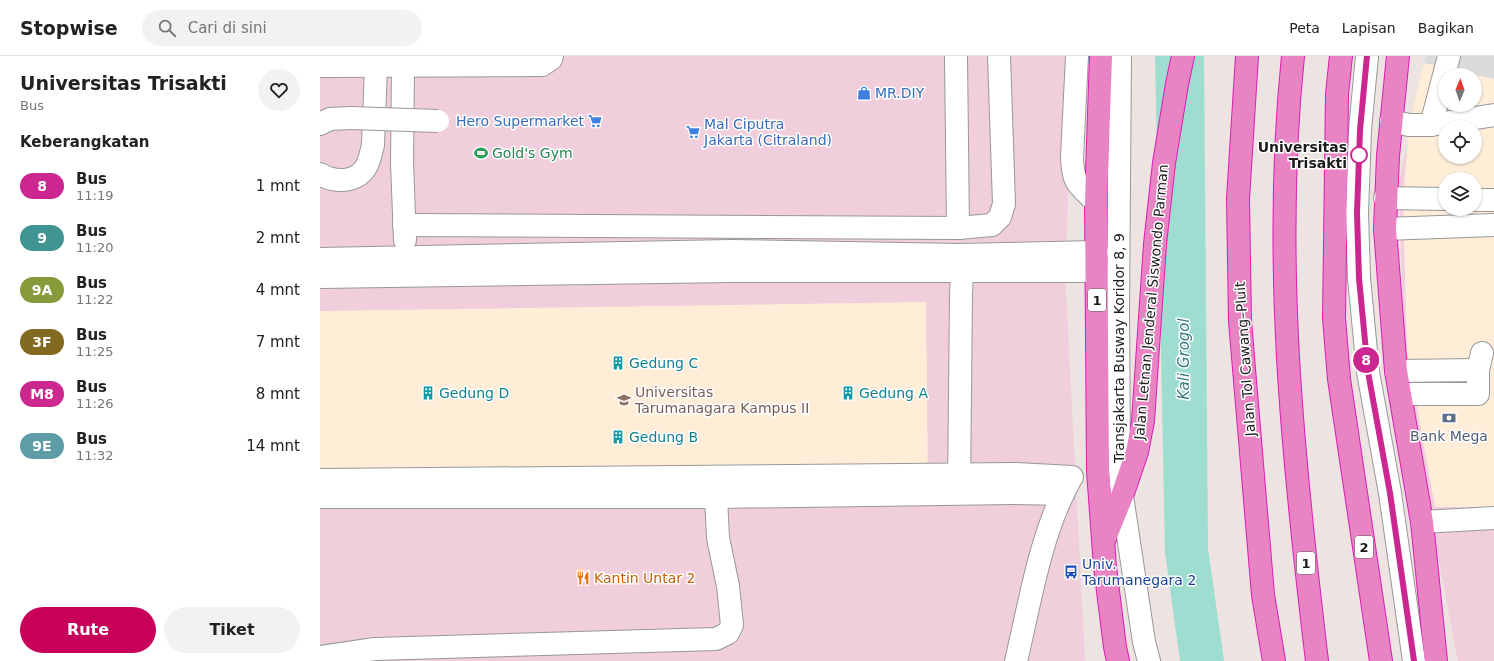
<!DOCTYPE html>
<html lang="id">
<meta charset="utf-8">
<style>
:root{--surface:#fff;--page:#f2f2f2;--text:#222;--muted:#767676;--line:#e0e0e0;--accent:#c7005a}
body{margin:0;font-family:"DejaVu Sans",sans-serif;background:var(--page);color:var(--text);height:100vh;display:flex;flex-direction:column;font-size:15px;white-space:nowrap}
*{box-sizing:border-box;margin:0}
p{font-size:13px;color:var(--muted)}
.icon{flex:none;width:22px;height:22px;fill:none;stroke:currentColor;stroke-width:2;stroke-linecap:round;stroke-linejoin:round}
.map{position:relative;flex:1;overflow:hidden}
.sheet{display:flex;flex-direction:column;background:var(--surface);width:320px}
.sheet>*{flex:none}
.badge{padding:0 8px;border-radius:13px;font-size:14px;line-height:26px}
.needle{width:26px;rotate:2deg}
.fabs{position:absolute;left:1118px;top:12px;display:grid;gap:8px}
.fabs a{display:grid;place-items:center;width:44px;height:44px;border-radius:50%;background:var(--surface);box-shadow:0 1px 3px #0004;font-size:20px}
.map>.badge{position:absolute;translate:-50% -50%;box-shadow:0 0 0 2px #fff}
h2{padding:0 20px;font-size:15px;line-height:36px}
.round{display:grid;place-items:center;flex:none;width:42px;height:42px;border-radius:21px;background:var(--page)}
.overview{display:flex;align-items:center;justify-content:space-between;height:68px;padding:0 20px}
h1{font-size:19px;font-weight:700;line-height:30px}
.cta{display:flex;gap:8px;margin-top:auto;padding:8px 20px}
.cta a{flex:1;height:46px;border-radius:24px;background:var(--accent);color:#fff;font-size:16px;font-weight:700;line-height:46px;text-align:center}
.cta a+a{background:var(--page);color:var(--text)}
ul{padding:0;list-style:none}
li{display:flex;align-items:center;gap:12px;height:52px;padding:0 20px}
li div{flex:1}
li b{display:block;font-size:15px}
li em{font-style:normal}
li .badge{min-width:44px;font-weight:700;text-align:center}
header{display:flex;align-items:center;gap:24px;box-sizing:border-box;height:56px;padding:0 20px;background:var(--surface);border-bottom:1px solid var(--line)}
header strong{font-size:19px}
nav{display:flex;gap:22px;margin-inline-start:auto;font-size:14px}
.search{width:280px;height:36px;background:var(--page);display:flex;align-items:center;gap:10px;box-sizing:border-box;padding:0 14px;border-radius:22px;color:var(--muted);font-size:15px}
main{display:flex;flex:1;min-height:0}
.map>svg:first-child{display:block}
.commercial{fill:#f0cedc;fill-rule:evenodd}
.education{fill:#ffedd8;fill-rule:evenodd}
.parking{fill:#dbdbdb}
.water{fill:#9eddcf}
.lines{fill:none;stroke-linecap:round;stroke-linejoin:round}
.minor-casing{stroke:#989898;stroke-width:24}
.highway-casing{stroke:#db1db4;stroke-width:24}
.minor{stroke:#fff;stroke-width:22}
.highway{stroke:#e984c4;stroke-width:22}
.minor-bridge-casing{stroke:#989898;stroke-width:24;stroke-linecap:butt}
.minor-bridge{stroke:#fff;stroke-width:22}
.line-casing{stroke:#fff;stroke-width:9}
.line{stroke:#cc2790;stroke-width:6}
.stop-dot{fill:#fff;stroke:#cc2790;stroke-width:2}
.labels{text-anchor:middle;stroke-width:3;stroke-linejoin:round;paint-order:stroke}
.shield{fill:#fff;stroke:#5f5f5f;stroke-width:1}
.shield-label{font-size:13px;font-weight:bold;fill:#1b1b1b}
.shop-label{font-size:14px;fill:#366cbe;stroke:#fff;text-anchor:start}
.stop-label{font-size:14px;font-weight:bold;fill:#1b1b1b;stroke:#fff;text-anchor:end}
.leisure-label{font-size:14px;fill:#27864d;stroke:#fff;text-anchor:start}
.street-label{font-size:14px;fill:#1b1b1b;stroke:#fff}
.culture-label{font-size:14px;fill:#0d838f;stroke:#fff;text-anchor:start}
.education-label{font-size:14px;fill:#785e54;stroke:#fff;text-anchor:start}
.service-label{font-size:14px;fill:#4e5e75;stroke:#fff}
.transit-label{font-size:14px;fill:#164399;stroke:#fff;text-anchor:start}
.food-label{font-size:14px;fill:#c56008;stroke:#fff;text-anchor:start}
.water-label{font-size:15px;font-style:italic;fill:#357b7e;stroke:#fff}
</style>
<header>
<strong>Stopwise</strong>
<div class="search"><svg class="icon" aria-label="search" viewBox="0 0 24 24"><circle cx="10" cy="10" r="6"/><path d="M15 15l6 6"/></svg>Cari di sini</div>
<nav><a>Peta</a><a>Lapisan</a><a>Bagikan</a></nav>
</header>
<main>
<section class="sheet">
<div class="overview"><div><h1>Universitas Trisakti</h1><p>Bus</p></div><a class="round"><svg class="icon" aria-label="heart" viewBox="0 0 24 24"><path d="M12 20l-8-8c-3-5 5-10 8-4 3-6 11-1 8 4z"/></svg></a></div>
<h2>Keberangkatan</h2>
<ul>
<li><span class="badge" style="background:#cc2790;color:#fff">8</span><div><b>Bus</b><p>11:19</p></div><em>1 mnt</em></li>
<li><span class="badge" style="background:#409592;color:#fff">9</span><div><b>Bus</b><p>11:20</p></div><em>2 mnt</em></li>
<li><span class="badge" style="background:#879b3c;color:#fff">9A</span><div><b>Bus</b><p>11:22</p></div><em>4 mnt</em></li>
<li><span class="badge" style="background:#826a20;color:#fff">3F</span><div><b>Bus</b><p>11:25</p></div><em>7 mnt</em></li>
<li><span class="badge" style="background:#cb2990;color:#fff">M8</span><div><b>Bus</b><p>11:26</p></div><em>8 mnt</em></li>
<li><span class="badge" style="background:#5e9ca7;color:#fff">9E</span><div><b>Bus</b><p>11:32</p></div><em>14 mnt</em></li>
</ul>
<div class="cta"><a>Rute</a><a>Tiket</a></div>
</section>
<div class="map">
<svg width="1174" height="605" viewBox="0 0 1174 605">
<rect width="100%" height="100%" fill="#ede3e0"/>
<!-- commercial -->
<g class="commercial">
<polygon points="0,0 754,0 745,217 765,605 0,605"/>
<path d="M1174,0V605H1138L1085,328L1079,126L1107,3ZM1125,19H1155V49H1125ZM1125,71H1155V101H1125ZM1125,123H1155V153H1125Z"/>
</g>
<!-- education -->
<g class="education">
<path d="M1106,0H1174V451H1115L1087,296L1083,142L1089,69ZM1125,19H1155V49H1125ZM1125,71H1155V101H1125ZM1125,123H1155V153H1125Z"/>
<polygon points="606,246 608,434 0,442 0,255"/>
</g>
<!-- parking -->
<polygon class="parking" points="1106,0 1174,0 1174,23 1104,7"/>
<!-- water -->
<polygon class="water" points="835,0 884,0 888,492 904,605 860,605 845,496"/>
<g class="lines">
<!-- minor casing -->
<g class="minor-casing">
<g id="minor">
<polyline points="636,0 638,172"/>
<path d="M757,0L752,102C753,128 758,128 776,146"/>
<polyline points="800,0 798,253 799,403 802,440 824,586 829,605"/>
<polyline points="1047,0 1040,74 1037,157 1039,222 1048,316 1070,437 1094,605"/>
<polyline points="0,10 222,9 231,3 232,0"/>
<polyline points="1071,65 1089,69 1111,69 1174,59"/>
<polyline points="0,68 10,63 31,62"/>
<polyline points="1111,69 1129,0"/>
<path d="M0,118C15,127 36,127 46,111C50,104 51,96 53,89L56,10"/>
<polyline points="1065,142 1125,143"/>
<polyline points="1155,144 1174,144"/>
<polyline points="84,169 638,172 672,169 680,161 684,148 679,0"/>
<polyline points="1065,173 1174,169"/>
<polyline points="85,184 82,107 83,10 90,0"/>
<polyline points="0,203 410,195 639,199 777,196"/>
<polyline points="0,221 412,215 776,215"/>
<polyline points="1076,315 1158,314"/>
<polyline points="1081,338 1158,338 1158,314 1162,297"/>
<polyline points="0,424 696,418 752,421"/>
<polyline points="639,434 641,239 642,214 640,200"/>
<polyline points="0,441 396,441 693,437 743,438"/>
<polyline points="1102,466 1174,462"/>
<polyline points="0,601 55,593 396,583 408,577 412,569 408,530 398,482 396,441"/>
<path d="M696,605C710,547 720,479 749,426"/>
</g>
</g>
<!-- highway casing -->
<g class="highway-casing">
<g id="highway">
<polyline points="781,0 776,146 778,415 785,511 795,591 798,605"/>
<polyline points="927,0 918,143 920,265 943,539 954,605"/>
<path d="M973,0C952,202 973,405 997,605"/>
<polyline points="1021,0 1017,38 1014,262 1019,323 1061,605"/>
<polyline points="1078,0 1068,100 1065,173 1076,315 1102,466 1116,605"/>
<polyline points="785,482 802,440 817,396 823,365 835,188 844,107 857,28 863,0"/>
</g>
</g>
<!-- minor -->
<use href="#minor" class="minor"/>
<!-- highway -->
<use href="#highway" class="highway"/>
<!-- minor-bridge casing -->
<g class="minor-bridge-casing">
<polyline id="minor-bridge" points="31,62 118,65"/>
</g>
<!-- minor-bridge -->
<use href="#minor-bridge" class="minor-bridge"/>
</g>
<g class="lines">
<!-- line casing -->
<g class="line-casing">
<polyline id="line" points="1047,0 1040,74 1037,157 1039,222 1048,316 1070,437 1094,605"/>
</g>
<!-- line -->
<use href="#line" class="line"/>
</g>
<!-- icons -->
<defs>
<g id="shop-bare" transform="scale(1.08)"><path d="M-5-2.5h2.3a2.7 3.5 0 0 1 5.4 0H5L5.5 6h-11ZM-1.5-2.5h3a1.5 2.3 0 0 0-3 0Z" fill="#3f7fe0" stroke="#fff" stroke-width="2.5" paint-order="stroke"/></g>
<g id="supermarket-bare" transform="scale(1.08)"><path d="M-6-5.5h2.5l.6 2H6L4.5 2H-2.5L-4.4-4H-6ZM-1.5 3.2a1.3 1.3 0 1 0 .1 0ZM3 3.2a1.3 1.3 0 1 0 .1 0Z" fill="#3f7fe0" stroke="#fff" stroke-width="2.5" paint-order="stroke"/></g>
<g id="stadium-bare" transform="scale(1.08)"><path d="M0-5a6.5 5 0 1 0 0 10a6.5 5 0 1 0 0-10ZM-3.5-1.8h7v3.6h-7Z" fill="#2e9e5b" stroke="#fff" stroke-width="2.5" paint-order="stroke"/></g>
<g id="building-bare" transform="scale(1.08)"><path d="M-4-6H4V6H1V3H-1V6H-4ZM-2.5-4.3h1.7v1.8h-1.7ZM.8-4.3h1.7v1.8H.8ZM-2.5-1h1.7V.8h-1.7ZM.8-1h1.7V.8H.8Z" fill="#0f9aa8" stroke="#fff" stroke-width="2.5" paint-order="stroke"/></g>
<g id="university-bare" transform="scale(1.08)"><path d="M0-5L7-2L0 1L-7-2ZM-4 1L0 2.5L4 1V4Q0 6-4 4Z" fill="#8d6e63" stroke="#fff" stroke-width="2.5" paint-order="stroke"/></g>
<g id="bank-bare" transform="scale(1.08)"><path d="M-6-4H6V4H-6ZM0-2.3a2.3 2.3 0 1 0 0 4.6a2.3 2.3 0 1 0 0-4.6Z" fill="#5c6f8a" stroke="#fff" stroke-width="2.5" paint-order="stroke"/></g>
<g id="bus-bare" transform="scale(1.08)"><path d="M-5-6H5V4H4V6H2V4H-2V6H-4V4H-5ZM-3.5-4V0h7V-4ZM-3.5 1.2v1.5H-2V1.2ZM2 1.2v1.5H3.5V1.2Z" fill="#1a4fb4" stroke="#fff" stroke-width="2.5" paint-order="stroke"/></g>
<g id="restaurant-bare" transform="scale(1.08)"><path d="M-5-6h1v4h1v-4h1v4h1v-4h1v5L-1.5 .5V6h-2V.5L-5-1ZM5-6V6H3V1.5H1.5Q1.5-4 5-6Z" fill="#e8710a" stroke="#fff" stroke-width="2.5" paint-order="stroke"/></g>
</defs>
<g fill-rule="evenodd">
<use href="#shop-bare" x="544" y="37"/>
<use href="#supermarket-bare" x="275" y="65"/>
<use href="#supermarket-bare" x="373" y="76"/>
<use href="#stadium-bare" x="161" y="97"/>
<use href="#building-bare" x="298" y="307"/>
<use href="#building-bare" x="108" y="337"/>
<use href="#building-bare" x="528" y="337"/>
<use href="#university-bare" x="304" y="344"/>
<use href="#bank-bare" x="1129" y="362"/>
<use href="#building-bare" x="298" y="381"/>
<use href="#bus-bare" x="751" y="516"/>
<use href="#restaurant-bare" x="263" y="522"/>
</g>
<!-- markers -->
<circle class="stop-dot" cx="1039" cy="99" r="8"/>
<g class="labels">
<!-- shield labels -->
<g class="shield">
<rect x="768" y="233" width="18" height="22" rx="3"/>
<rect x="1035" y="480" width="18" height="22" rx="3"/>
<rect x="977" y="496" width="18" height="22" rx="3"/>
</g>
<g class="shield-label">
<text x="777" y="249">1</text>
<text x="1044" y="496">2</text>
<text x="986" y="512">1</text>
</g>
<!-- shop labels -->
<g class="shop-label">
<text x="555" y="42">MR.DIY</text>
<text x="264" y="70" text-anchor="end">Hero Supermarket</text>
<text x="384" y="73">Mal Ciputra<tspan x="384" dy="16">Jakarta (Citraland)</tspan></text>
</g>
<!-- stop labels -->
<g class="stop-label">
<text x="1027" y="96">Universitas<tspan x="1027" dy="16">Trisakti</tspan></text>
</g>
<!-- leisure labels -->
<g class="leisure-label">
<text x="172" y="102">Gold's Gym</text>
</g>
<!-- street labels -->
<g class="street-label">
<text transform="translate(831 246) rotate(-85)" y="5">Jalan Letnan Jenderal Siswondo Parman</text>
<text transform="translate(799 292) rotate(-90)" y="5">Transjakarta Busway Koridor 8, 9</text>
<text transform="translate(925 303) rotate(-94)" y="5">Jalan Tol Cawang–Pluit</text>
</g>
<!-- culture labels -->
<g class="culture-label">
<text x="309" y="312">Gedung C</text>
<text x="119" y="342">Gedung D</text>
<text x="539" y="342">Gedung A</text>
<text x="309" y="386">Gedung B</text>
</g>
<!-- education labels -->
<g class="education-label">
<text x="315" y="341">Universitas<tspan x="315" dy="16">Tarumanagara Kampus II</tspan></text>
</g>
<!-- service labels -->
<g class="service-label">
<text x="1129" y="385">Bank Mega</text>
</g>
<!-- transit labels -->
<g class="transit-label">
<text x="762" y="513">Univ.<tspan x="762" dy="16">Tarumanegara 2</tspan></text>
</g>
<!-- food labels -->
<g class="food-label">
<text x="274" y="527">Kantin Untar 2</text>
</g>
<!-- water labels -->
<g class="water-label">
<text transform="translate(864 303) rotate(-90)" y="5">Kali Grogol</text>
</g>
</g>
</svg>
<div class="fabs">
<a><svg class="needle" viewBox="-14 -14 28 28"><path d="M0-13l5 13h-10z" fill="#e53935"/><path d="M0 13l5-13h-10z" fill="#767676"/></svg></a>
<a><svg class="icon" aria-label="locate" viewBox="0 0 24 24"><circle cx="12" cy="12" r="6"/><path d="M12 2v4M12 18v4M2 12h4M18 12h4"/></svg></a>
<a><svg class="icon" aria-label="layers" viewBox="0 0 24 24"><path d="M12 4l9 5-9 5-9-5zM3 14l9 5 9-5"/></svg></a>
</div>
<b class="badge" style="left:1046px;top:304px;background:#cc2790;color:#fff">8</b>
</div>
</main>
